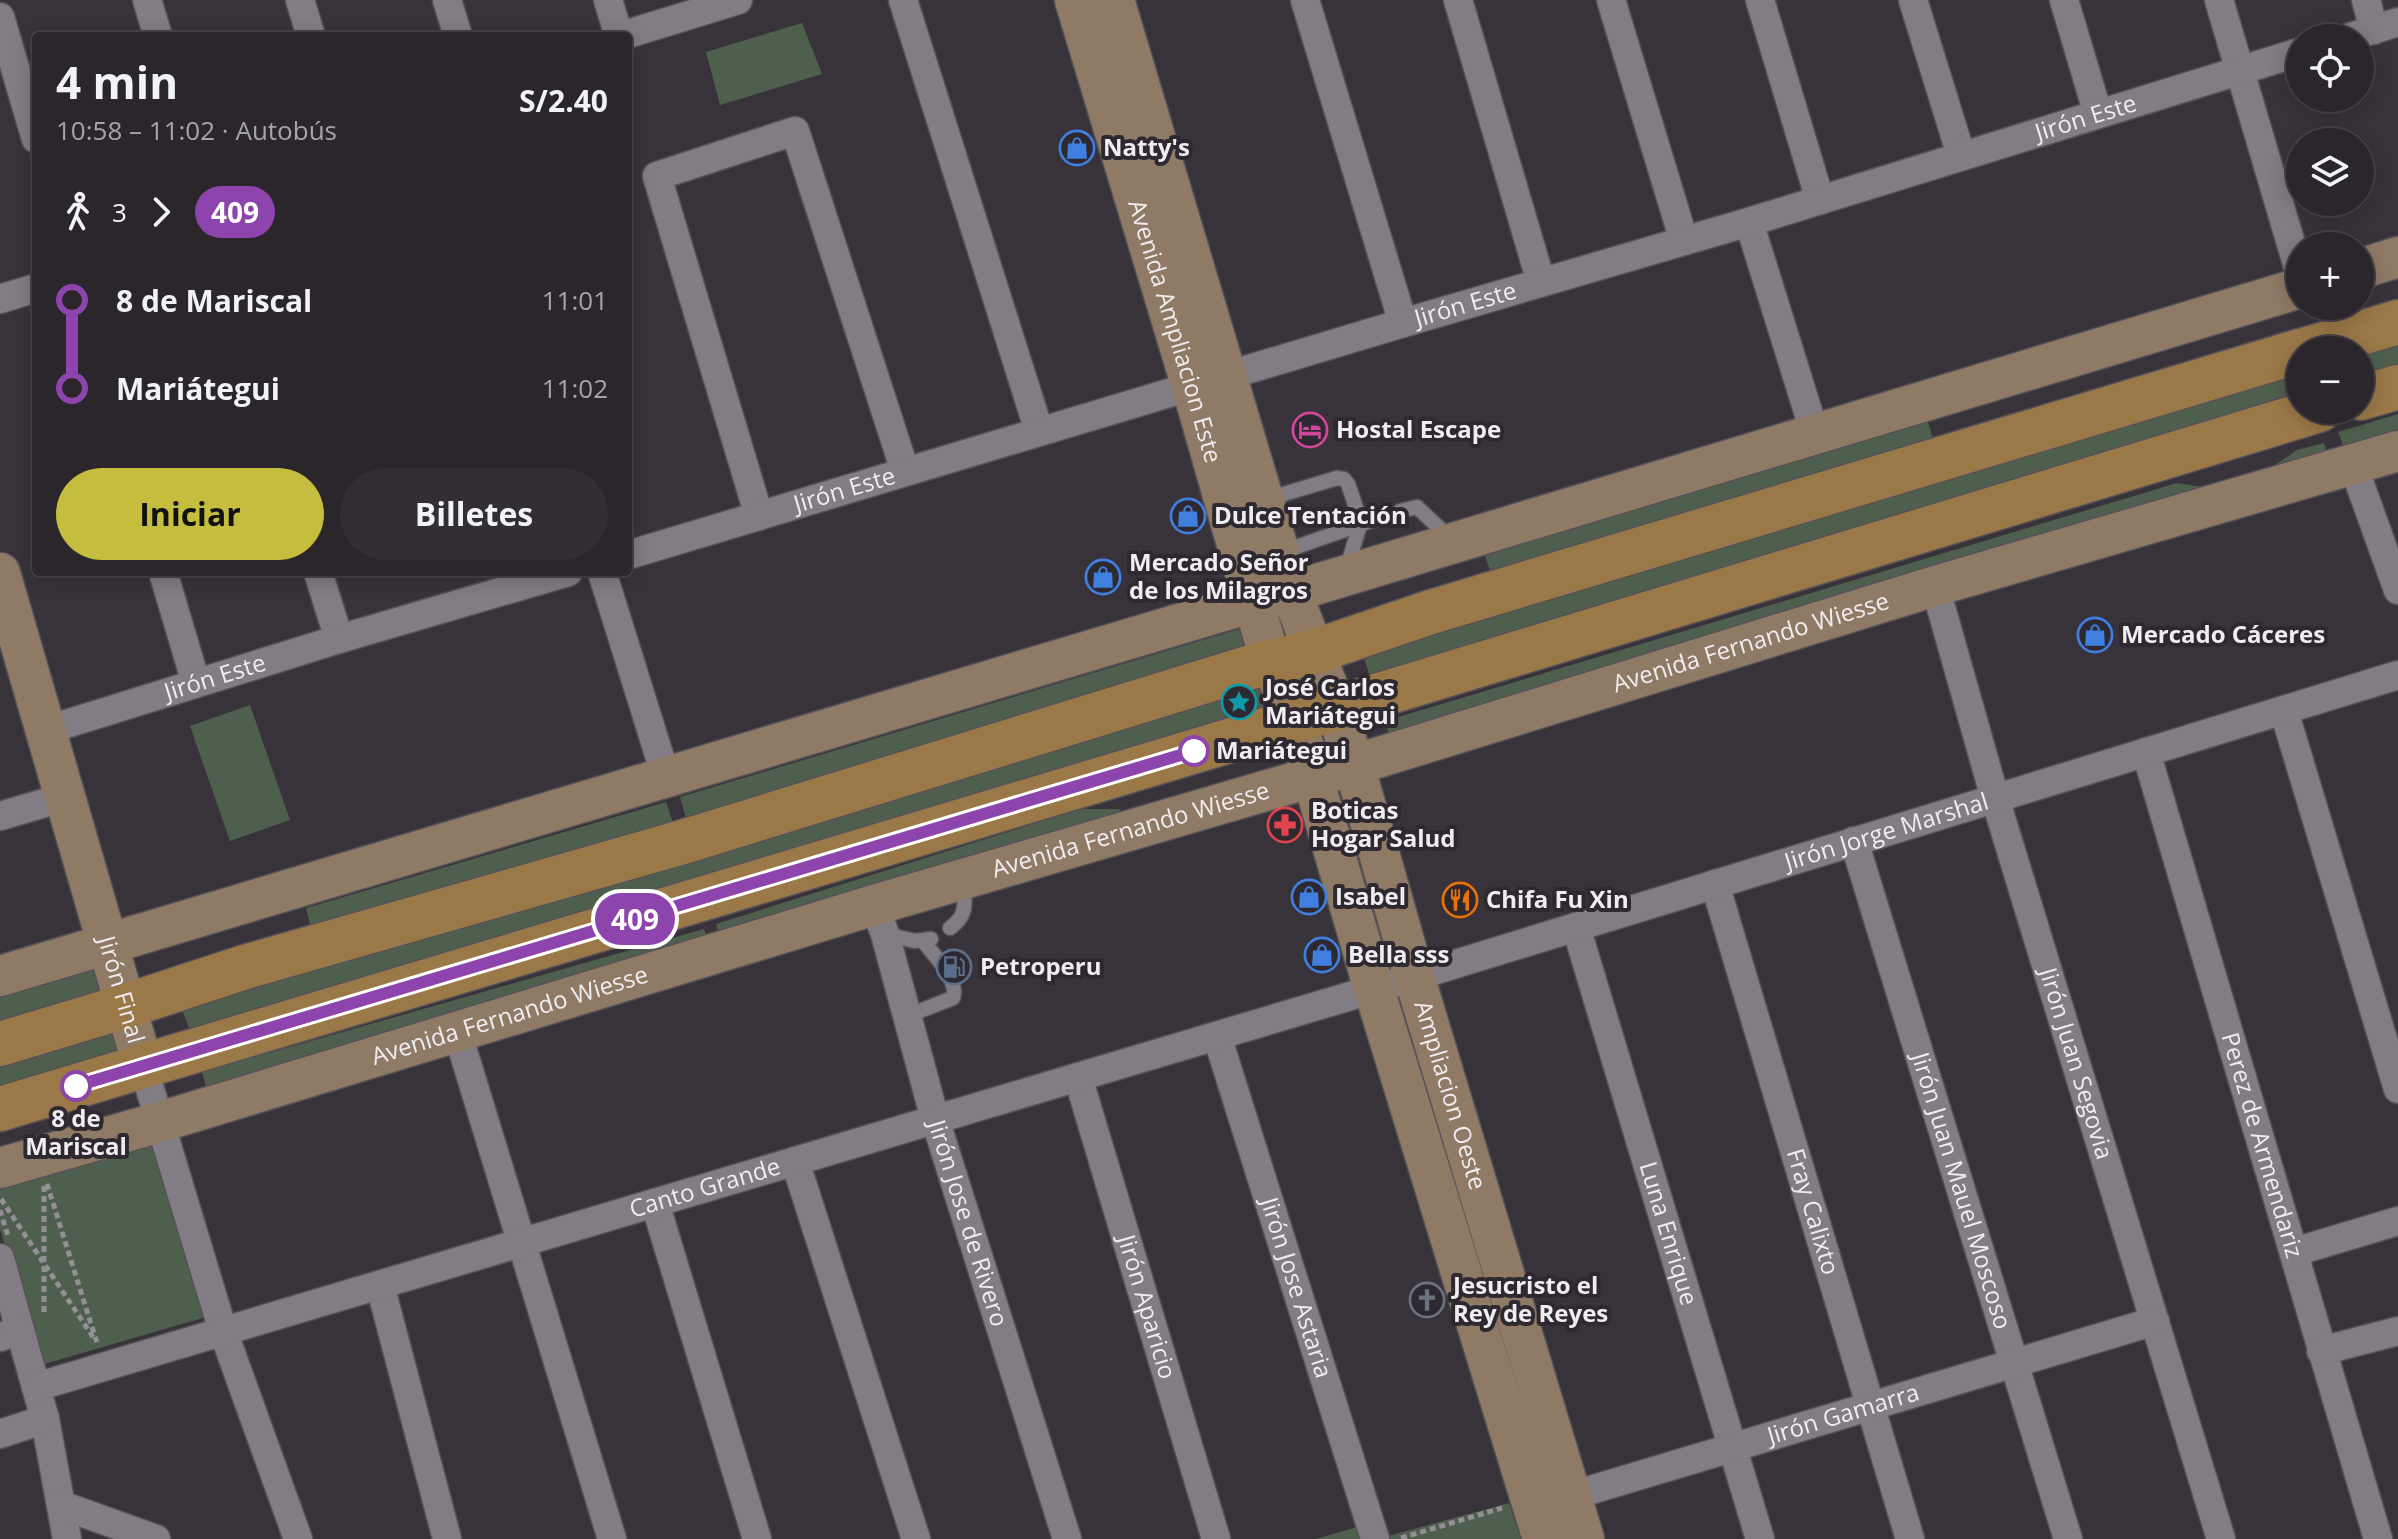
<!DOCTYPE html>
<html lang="es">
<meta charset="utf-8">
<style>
:root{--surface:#2a262c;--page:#322e34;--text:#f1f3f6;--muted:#a5a5a9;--line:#464348;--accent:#c4bd3e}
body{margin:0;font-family:"Open Sans",sans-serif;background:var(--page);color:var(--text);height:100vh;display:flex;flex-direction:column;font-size:30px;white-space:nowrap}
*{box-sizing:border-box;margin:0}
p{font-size:26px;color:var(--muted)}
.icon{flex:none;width:44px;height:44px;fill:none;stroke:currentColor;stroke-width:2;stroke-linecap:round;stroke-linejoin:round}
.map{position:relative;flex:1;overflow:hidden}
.sheet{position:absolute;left:32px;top:32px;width:600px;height:544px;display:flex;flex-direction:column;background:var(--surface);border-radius:8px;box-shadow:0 4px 20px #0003,0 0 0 2px var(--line)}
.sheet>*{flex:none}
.badge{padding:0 16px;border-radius:26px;font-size:28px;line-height:52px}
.tools{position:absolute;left:2286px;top:24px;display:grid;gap:16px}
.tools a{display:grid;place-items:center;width:88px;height:88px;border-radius:50%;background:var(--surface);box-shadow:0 4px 20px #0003,0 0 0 2px var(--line);font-size:40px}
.map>.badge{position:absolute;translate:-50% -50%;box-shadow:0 0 0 4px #fff}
.legs{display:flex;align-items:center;gap:12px;height:88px;padding:0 24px;font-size:26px}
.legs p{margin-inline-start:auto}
.head{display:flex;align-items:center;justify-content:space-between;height:136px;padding:0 24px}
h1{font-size:44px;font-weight:700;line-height:60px}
.primary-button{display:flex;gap:16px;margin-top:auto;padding:16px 24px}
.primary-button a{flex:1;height:92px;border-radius:48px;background:var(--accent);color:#111;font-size:32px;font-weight:700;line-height:92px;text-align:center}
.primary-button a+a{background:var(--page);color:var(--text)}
ul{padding:0 24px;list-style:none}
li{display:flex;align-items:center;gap:28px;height:88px;font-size:30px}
li i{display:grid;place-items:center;width:12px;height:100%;margin:0 10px;background:currentColor}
li i::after{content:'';width:20px;height:20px;margin:-10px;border:6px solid;border-radius:50%;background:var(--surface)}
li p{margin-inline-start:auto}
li:first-child i{background:linear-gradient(#0000 50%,currentColor 0)}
li:last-child i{background:linear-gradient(currentColor 50%,#0000 0)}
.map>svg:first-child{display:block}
.green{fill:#4f5f4d}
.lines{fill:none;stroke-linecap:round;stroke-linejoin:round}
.lane-casing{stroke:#565257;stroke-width:17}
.street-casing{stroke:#565257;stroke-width:31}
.secondary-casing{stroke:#565257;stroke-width:43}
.primary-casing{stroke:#565257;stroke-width:47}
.path{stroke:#938f95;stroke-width:5;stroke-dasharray:6 4;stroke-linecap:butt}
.lane{stroke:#827c84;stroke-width:14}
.street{stroke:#827c84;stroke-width:28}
.secondary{stroke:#8f7a66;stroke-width:40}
.primary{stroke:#9b7848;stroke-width:44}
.line-1-casing{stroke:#fff;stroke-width:18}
.line-1{stroke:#8e44ad;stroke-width:12}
.stop-1-dot{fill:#fff;stroke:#8e44ad;stroke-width:4}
.labels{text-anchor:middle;stroke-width:8;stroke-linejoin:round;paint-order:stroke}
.street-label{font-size:24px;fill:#f0edf1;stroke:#2e2930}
.poi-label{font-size:24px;font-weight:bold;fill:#f0edf1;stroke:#2e2930;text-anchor:start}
.stop-label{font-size:24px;font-weight:bold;fill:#f0edf1;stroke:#2e2930;text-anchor:start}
</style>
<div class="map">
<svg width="2398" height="1539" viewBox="0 0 2398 1539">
<rect width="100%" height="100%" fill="#38333a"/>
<!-- green -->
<g class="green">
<polygon points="802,23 822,74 720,105 706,52"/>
<polygon points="2398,339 2398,384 2360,395 2360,351"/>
<polygon points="2300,369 2300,410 1376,696 1363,655"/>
<polygon points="2398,414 2398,442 2348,458 2338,432"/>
<polygon points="1927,419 1936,449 1519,575 1490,570 1484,553"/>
<polygon points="2324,443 2329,461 2276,475 2275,465 2297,450"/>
<polygon points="2177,483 2215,489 1393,746 1385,721"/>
<polygon points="1239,629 1248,660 689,829 680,797"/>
<polygon points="1272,680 1289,718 193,1038 180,1005"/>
<polygon points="250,705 290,820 230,841 190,726"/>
<polygon points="666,802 676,832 343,929 310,925 306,908"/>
<polygon points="1081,809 1120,809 1123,821 723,947 716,924"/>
<polygon points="704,929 711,951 208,1094 202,1072"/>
<polygon points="94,964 104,994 0,1026 0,992"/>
<polygon points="114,1026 122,1063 0,1100 0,1058"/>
<polygon points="150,1138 206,1317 41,1365 0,1229 0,1181"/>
<polygon points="1509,1503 1521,1539 1389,1539 1388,1536"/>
<polygon points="1364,1525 1368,1539 1316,1539"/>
</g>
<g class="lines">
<!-- lane casing -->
<g class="lane-casing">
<g id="lane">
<polyline points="1264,500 1337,478 1344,479 1348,484 1361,522 1346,570"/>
<polyline points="1400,511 1417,507 1452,540"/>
<polyline points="1282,552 1376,519"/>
<path d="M950,928C969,914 964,903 964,882"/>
<polyline points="885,934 915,941 931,939"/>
<path d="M907,1016L953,998C959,979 935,957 924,942"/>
</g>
</g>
<!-- street casing -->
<g class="street-casing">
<g id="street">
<polyline points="147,0 158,36"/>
<polyline points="300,0 311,36"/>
<polyline points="447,0 458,36"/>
<polyline points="608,0 619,36"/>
<polyline points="903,0 1039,431"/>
<polyline points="1305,0 1403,323"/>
<polyline points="1458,0 1541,282"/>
<polyline points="1611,0 1684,241"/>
<polyline points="1760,0 1820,200"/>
<polyline points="1913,0 1961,155"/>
<polyline points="2064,0 2098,114"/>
<polyline points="2219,0 2300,274"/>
<polyline points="2366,0 2374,30"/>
<polyline points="0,17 36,139"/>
<polyline points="621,36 738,0"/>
<polyline points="2347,38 2398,22"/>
<polyline points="1749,222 1815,434"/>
<polyline points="0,299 36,288"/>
<polyline points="2353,465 2398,590"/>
<polyline points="759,516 657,176 795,131 905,471"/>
<path id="s1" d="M628,555L1403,323L1749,222L2300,52"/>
<polyline points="163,572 196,683"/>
<polyline points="318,572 339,639"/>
<polyline points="602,572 666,777"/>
<path id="s2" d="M1935,586L1995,798L2221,1539"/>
<polyline points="2284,711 2398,1089"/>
<path id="s3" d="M47,730L339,639L568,572"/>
<path id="s4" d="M2146,752L2378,1539"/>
<polyline points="0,816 65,797"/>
<path id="s5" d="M1854,841L2068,1539"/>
<path id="s6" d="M1715,884L1910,1539"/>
<path id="s7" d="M874,905L885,934L935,1119L1067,1539"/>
<path id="s8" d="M1576,927L1760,1539"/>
<polyline points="457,1031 612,1539"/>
<path id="s9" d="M1217,1036L1375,1539"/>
<polyline points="143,1066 223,1331 298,1539"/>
<path id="s10" d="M1078,1077L1216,1539"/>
<polyline points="795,1161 916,1539"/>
<polyline points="655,1203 757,1539"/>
<polyline points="2294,1252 2398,1221"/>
<polyline points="0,1258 20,1330 0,1337"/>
<polyline points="380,1285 447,1539"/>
<polyline points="20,1330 45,1419 67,1539"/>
<polyline points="2321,1351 2398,1331"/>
<path id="s11" d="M36,1387L1374,989L2398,675"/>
<polyline points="0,1434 45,1419"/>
<path id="s12" d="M1554,1501L2155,1321"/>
<polyline points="61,1505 156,1539"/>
</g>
</g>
<!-- secondary casing -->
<g class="secondary-casing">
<g id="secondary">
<path id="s13" d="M1075,0L1192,387L1271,663L1296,720L1374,989L1543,1539"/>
<path id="s14" d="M1114,0L1291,592L1336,708L1354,765L1414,976L1584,1539"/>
<polyline points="2360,269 2398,257"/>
<path id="s15" d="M0,573L143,1066"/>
<polyline points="0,976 1253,602 1291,592 2300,288"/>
<path id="s16" d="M0,1168L160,1122L874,905L1354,765L1935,586L2398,451"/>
</g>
</g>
<!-- primary casing -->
<g class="primary-casing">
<g id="primary">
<polyline points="2304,350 2398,322"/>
<polyline points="2360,398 2398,387"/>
<polyline points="0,1044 126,1006 245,967 686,841 1251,667 1313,652 1431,612 2300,351"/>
<polyline points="0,1109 1195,751 2319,410"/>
</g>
</g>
<!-- path -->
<g class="path">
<polyline points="47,1184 97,1343"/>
<polyline points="44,1186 44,1312"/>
<polyline points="1,1199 93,1337"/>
<polyline points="0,1210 8,1236"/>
<polyline points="1401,1538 1502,1508"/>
</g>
<!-- lane -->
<use href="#lane" class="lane"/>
<!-- street -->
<use href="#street" class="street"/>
<!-- secondary -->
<use href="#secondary" class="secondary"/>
<!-- primary -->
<use href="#primary" class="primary"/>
</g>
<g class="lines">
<!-- line-1 casing -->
<g class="line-1-casing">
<polyline id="line-1" points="76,1086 1194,751"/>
</g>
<!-- line-1 -->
<use href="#line-1" class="line-1"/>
</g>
<!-- icons -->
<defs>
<g id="shop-ring" transform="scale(1.8)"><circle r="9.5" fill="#2e2930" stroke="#3f7fe0" stroke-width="1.5"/><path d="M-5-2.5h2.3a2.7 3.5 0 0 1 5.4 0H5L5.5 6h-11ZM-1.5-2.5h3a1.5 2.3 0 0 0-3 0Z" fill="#3f7fe0"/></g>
<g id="hotel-ring" transform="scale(1.8)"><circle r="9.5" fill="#2e2930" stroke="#d1479c" stroke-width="1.5"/><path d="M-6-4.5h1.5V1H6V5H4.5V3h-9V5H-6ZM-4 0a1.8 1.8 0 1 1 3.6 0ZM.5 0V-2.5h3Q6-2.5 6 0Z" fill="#d1479c"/></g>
<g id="sight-ring" transform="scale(1.8)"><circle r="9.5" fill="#2e2930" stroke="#0f9aa8" stroke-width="1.5"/><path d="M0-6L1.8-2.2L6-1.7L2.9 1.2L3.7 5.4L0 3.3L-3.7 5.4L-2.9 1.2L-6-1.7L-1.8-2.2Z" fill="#0f9aa8"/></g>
<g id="pharmacy-ring" transform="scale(1.8)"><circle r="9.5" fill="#2e2930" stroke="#e0444e" stroke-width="1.5"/><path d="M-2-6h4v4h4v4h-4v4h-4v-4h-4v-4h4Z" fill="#e0444e"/></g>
<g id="restaurant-ring" transform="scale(1.8)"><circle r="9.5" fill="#2e2930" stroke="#e8710a" stroke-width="1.5"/><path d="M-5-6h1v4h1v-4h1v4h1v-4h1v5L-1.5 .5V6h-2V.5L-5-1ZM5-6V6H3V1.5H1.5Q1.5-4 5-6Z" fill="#e8710a"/></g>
<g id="fuel-ring" transform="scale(1.8)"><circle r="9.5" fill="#2e2930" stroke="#5c6f8a" stroke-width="1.5"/><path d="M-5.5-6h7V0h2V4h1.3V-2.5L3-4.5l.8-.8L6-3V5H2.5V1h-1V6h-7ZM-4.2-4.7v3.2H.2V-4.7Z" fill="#5c6f8a"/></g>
<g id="church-ring" transform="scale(1.8)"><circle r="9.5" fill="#2e2930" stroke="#6b7280" stroke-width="1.5"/><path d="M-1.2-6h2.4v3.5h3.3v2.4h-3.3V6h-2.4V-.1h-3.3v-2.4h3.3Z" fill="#6b7280"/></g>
</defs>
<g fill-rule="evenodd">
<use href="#shop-ring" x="1077" y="148"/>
<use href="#hotel-ring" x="1310" y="430"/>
<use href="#shop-ring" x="1188" y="516"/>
<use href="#shop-ring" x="1103" y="577"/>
<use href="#shop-ring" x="2095" y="635"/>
<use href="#sight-ring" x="1239" y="702"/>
<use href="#pharmacy-ring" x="1285" y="825"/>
<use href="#shop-ring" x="1309" y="897"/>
<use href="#restaurant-ring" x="1460" y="900"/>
<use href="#shop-ring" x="1322" y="955"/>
<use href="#fuel-ring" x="954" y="967"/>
<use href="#church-ring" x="1427" y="1300"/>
</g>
<!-- markers -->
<g class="stop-1-dot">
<circle cx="1194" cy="751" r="14"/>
<circle cx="76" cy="1086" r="14"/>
</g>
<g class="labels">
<!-- street labels -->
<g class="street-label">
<text dy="8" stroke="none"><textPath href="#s1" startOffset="1522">Jirón Este</textPath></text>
<text dy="8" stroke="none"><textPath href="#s1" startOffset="874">Jirón Este</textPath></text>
<text dy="8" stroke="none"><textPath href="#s13" startOffset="346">Avenida Ampliacion Este</textPath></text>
<text dy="8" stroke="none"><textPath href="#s1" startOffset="226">Jirón Este</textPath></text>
<text dy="8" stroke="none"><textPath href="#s16" startOffset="1828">Avenida Fernando Wiesse</textPath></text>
<text dy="8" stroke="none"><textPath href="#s3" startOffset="176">Jirón Este</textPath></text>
<text dy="8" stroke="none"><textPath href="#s16" startOffset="1180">Avenida Fernando Wiesse</textPath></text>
<text dy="8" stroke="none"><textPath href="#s11" startOffset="1932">Jirón Jorge Marshal</textPath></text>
<text dy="8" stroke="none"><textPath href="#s15" startOffset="434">Jirón Final</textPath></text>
<text dy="8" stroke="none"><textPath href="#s16" startOffset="532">Avenida Fernando Wiesse</textPath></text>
<text dy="8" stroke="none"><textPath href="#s2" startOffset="498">Jirón Juan Segovia</textPath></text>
<text dy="8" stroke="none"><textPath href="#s14" startOffset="1146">Ampliacion Oeste</textPath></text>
<text dy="8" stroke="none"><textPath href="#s4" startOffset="410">Perez de Armendariz</textPath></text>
<text dy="8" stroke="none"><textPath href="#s11" startOffset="698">Canto Grande</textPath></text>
<text dy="8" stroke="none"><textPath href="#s5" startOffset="366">Jirón Juan Mauel Moscoso</textPath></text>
<text dy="8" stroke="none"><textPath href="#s6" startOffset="342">Fray Calixto</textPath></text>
<text dy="8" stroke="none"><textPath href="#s7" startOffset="332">Jirón Jose de Rivero</textPath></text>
<text dy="8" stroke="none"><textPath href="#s8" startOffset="320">Luna Enrique</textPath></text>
<text dy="8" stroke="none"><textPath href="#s9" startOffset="264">Jirón Jose Astaria</textPath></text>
<text dy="8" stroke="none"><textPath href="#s10" startOffset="240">Jirón Aparicio</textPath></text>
<text dy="8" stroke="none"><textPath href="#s12" startOffset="302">Jirón Gamarra</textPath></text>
</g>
<!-- poi labels -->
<g class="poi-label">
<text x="1103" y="156">Natty's</text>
<text x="1336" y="438">Hostal Escape</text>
<text x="1214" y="524">Dulce Tentación</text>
<text x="1129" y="571">Mercado Señor<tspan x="1129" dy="28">de los Milagros</tspan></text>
<text x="2121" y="643">Mercado Cáceres</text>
<text x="1265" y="696">José Carlos<tspan x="1265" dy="28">Mariátegui</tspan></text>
<text x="1311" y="819">Boticas<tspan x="1311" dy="28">Hogar Salud</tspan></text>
<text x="1335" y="905">Isabel</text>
<text x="1486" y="908">Chifa Fu Xin</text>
<text x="1348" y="963">Bella sss</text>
<text x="980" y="975">Petroperu</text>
<text x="1453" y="1294">Jesucristo el<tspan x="1453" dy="28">Rey de Reyes</tspan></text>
</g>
<!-- stop labels -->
<g class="stop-label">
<text x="1216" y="759">Mariátegui</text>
<text x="76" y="1127" text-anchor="middle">8 de<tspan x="76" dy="28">Mariscal</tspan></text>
</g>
</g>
</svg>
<div class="tools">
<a><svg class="icon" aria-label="locate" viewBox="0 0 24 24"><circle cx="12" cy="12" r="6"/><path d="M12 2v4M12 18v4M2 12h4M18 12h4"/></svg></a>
<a><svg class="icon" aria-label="layers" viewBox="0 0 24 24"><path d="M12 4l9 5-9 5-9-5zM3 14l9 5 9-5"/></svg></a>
<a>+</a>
<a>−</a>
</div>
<b class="badge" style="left:635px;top:919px;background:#8e44ad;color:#fff">409</b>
<section class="sheet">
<div class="head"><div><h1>4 min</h1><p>10:58 – 11:02 · Autobús</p></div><b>S/2.40</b></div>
<div class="legs"><svg class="icon" aria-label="walk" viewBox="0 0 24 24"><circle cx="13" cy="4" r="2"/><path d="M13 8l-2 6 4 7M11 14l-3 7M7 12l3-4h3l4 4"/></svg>3<svg class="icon" aria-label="forward" viewBox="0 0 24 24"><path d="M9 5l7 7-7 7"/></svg><b class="badge" style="background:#8e44ad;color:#fff">409</b></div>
<ul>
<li><i style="color:#8e44ad"></i><b>8 de Mariscal</b><p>11:01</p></li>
<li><i style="color:#8e44ad"></i><b>Mariátegui</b><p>11:02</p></li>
</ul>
<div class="primary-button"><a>Iniciar</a><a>Billetes</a></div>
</section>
</div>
